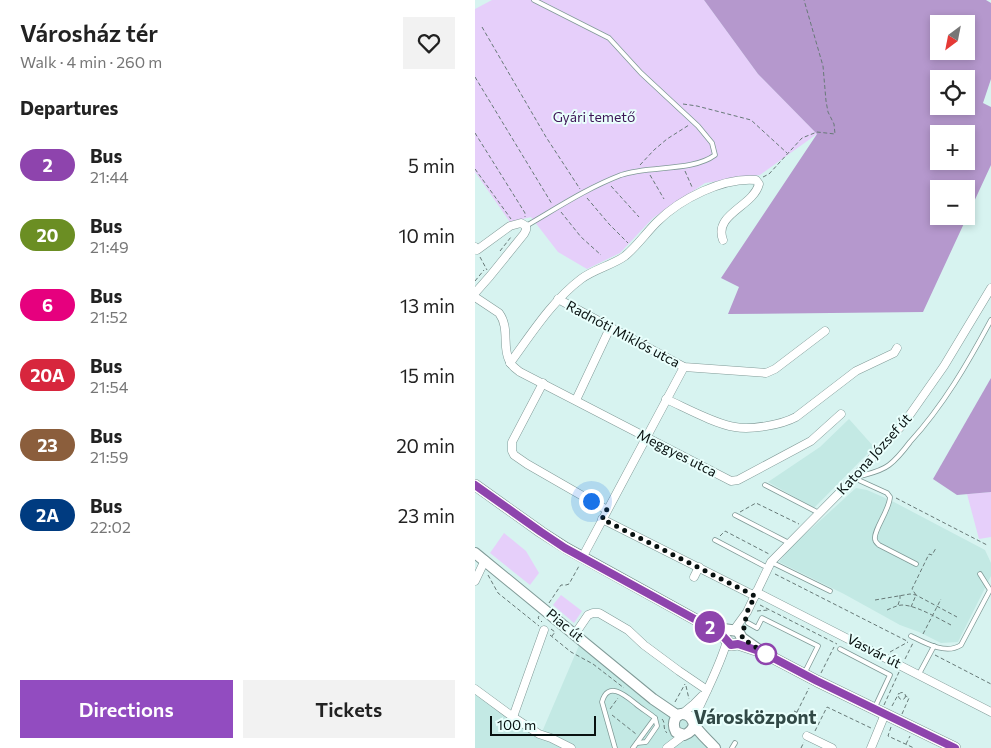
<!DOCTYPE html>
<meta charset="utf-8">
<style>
:root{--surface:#fff;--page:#f2f2f2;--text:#222;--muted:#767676;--accent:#924cc0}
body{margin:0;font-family:Commissioner,sans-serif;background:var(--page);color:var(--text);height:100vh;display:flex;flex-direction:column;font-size:19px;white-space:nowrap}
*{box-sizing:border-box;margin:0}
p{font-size:16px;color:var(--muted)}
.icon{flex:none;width:28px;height:28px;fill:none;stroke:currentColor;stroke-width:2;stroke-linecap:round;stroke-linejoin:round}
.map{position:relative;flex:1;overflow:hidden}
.side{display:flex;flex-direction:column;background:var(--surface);width:475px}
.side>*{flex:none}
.badge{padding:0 10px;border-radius:16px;font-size:18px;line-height:32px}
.needle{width:32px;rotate:212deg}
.buttons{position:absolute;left:455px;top:15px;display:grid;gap:10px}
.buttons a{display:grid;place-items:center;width:45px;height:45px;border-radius:0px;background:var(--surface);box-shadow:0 2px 8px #0003;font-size:25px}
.scale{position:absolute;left:15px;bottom:12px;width:106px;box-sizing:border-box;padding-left:5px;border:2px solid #081110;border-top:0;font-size:14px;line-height:18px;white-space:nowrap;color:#081110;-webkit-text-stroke:4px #e9fffc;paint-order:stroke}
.you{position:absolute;width:25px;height:25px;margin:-12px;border:4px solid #fff;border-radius:50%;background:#1a73e8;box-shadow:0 0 0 8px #1a73e833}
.map>.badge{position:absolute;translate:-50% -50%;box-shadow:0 0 0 2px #fff}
h2{padding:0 20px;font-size:19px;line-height:45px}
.round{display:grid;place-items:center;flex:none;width:52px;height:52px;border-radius:0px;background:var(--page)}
.head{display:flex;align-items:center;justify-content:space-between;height:85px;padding:0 20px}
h1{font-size:24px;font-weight:600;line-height:38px}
.button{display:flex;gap:10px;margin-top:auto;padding:10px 20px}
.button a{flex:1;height:58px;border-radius:0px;background:var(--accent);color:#fff;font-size:20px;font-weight:600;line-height:58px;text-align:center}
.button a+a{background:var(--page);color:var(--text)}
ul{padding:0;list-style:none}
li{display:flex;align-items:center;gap:15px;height:70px;padding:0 20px}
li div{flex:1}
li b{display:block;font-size:19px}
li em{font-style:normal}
li .badge{min-width:55px;font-weight:700;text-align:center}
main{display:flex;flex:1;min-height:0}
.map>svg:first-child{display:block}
.built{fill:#c3e9e4}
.green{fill:#e6cffa}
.forest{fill:#b598cd;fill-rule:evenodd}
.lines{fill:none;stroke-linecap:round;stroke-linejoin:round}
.service-casing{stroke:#809a97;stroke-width:5.5}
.minor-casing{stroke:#809a97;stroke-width:9}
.tertiary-casing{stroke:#809a97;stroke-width:12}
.path{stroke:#677977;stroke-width:1;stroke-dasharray:4 2.5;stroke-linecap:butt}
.service{stroke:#fff;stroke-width:4}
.minor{stroke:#fff;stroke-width:8}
.tertiary{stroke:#fff;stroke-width:10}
.line-casing{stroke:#fff;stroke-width:11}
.line{stroke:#8e44ad;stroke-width:8}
.walk{stroke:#081110;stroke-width:5;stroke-dasharray:0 9}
.stop-dot{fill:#fff;stroke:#8e44ad;stroke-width:2.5}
.labels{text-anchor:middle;stroke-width:4;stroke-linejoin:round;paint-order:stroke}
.park-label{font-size:14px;fill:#3d1656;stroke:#e9fffc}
.street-label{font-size:14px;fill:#081110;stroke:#e9fffc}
.district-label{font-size:19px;font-weight:bold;fill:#314946;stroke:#e9fffc}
</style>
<main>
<section class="side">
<div class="head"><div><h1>Városház tér</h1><p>Walk · 4 min · 260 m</p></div><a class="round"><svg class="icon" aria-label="heart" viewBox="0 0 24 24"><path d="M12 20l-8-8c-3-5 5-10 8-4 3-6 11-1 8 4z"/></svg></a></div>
<h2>Departures</h2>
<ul>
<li><span class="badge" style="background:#8e44ad;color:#fff">2</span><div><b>Bus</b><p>21:44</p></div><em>5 min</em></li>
<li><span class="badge" style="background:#6b8e23;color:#fff">20</span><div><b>Bus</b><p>21:49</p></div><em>10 min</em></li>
<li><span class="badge" style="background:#e6007e;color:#fff">6</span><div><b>Bus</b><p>21:52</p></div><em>13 min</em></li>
<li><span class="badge" style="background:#d7263d;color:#fff">20A</span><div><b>Bus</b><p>21:54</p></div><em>15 min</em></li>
<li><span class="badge" style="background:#8b5e3c;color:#fff">23</span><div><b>Bus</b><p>21:59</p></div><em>20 min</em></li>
<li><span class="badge" style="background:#003b80;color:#fff">2A</span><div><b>Bus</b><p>22:02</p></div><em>23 min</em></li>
</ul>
<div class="button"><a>Directions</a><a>Tickets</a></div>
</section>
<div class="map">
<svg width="516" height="748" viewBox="0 0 516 748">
<rect width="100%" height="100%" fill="#d7f3f0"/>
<!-- built -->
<g class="built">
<polygon points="374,419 399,447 339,508 293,482 345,447"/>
<polygon points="381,488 392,490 417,501 510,550 516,563 516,576 483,642 466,643 444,632 425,625 369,594 304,562 315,548"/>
<polygon points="108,636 247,748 0,748 0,685 35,711 67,732"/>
</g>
<!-- green -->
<g class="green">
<polygon points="17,0 229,0 283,74 342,134 285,175 230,183 178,218 145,253 112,269 83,252 56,217 35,222 0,172 0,9"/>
<polygon points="516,492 516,537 504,539 492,494"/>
<polygon points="29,533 51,551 64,573 55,585 15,553"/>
<polygon points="86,595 107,611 99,623 78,605"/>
</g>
<!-- forest -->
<g class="forest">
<path d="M229,0H511L516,3V79L508,103L516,107V165L448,312L253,314L264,287L246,278L342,134L283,74ZM464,24H491V51H464ZM464,79H491V106H464ZM464,134H491V161H464ZM464,189H491V216H464Z"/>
<polygon points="516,378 516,492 482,495 458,479"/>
</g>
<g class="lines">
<!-- service casing -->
<g class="service-casing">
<g id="service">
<path d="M51,226C82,208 112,188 146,175C174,165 217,172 240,155L237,143L223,126L166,73L134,38L59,0"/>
<path d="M382,477C392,474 405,472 414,465C422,459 429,450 435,442C468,406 493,363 516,320"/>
<path d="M379,478L412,493L415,497C415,509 398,531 400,539C400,542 402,543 404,545L441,564"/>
<polyline points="290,485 344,513"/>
<polyline points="260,515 314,543"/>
<polyline points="240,540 293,568"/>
<polyline points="296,562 355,591"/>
<polyline points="273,623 282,628 287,618 343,646 330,672"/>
<path d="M436,636C450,643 471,655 486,645L515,590L505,574"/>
<polyline points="365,649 415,675 400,707"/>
<polyline points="444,674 459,646"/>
<polyline points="162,743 171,742 182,726 180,718"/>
<path d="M140,748L127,702C133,680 151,696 161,704C167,709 174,713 180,718L158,748"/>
<polyline points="257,748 260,743"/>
</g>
</g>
<!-- minor casing -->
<g class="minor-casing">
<g id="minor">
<polyline points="0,247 2,250 35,226 46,223 51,226 51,230 49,234 15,276 0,293"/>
<path d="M0,297L24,313C35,328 27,346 34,360C36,366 41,369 45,372L256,481L263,480L336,441L366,414"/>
<polyline points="83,299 209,367 291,373 300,369 350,331"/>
<path d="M35,363C57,333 77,301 106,279C119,269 138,265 150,256C162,246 171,233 182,222C205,199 248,177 281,180L284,184C278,207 238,214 248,240"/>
<polyline points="68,383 37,442 37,451 39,455 52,464 132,510"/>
<path d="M191,399C211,408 240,424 260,427C276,430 306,425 321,417L381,371L419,353L422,348"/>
<polyline points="101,400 135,328"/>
<polyline points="127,519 280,596"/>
<polyline points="107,558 209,367"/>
<polyline points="219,577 224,567"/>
<polyline points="0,581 10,560"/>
<polyline points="281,592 516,712"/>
<polyline points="259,630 272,612 296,562 379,478 429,423 469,366 516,288"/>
<polyline points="100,634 113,615 118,613 124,613 153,630 169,645 204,671 232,690"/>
<polyline points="0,689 38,717 64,734 76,738 96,748"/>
<polyline points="207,714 219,704 227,696"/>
<polyline points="38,717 69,630"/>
<path d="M218,721C229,695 244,669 252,641"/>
<polyline points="332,736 357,748"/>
<polyline points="192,748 209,735"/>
<polyline points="396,748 410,714"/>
</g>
</g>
<!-- tertiary casing -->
<g class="tertiary-casing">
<g id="tertiary">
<polyline points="0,485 66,532 91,548 245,633 256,645 263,644 287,652"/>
<polyline points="0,553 178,699 200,714 204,715"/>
<polyline points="241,628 263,631 267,638 287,652 342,681 480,748"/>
<path d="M219,724C218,730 215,733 209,735L201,732C196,723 201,710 212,715C217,717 217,720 219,724C223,732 234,741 240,748"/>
</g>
</g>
<!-- path -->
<g class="path">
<polyline points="7,27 71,137 105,189"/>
<polyline points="0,77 77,204"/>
<polyline points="208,104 222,106 276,120 312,153"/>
<polyline points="0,133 50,213 50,217"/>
<polyline points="165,165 179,150 192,139 214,125"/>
<polyline points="0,169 36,219"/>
<polyline points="210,171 217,187"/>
<polyline points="175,175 189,199"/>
<polyline points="288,177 294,174 327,138 342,132 360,134 359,124 353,112 351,101 348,66 329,0"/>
<polyline points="136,186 164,217"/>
<polyline points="112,198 134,224 153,243"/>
<polyline points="86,212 106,237 126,255"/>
<polyline points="25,251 36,237"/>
<polyline points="5,257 12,270"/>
<polyline points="0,281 9,270"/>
<polyline points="421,498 512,545"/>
<polyline points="265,512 281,503 324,524"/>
<polyline points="245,536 250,531 294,554"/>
<polyline points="300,574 432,641"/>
<polyline points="13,575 23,593 64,626"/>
<polyline points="400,600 435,594 441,595 482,617"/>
<polyline points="74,603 86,585 91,585 94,584 104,566"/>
<polyline points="285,605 362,644"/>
<polyline points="423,605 425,599 425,595"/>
<polyline points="436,607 441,595 437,589 454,554 457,555 461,548"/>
<path d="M412,610C417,608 422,605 428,605C443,606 464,619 478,626"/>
<polyline points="282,611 293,610"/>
<polyline points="64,616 63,618 67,622"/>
<polyline points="76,629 80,632 77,636"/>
<polyline points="448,634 466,599"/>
<polyline points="75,635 96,652 118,664 149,688"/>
<polyline points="415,652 433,642"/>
<polyline points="460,655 516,684"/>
<polyline points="430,659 438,643"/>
<polyline points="346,673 359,647"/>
<polyline points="211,686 214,699"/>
<circle cx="427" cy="696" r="3.5"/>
<polyline points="200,702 210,684"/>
<polyline points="409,705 424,672"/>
<polyline points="417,706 424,693"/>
<polyline points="135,709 143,698"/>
<polyline points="319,711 330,716"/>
<polyline points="322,712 334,688"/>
<polyline points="427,714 434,698 431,696"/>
<polyline points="137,715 161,734"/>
<path d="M187,719C191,723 187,728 192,733"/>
<polyline points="416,727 413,736 439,748"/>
<polyline points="340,731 352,707 396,728"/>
<polyline points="431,744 435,736"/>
<polyline points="326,748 329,742"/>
</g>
<!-- service -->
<use href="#service" class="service"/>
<!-- minor -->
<use href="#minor" class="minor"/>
<!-- tertiary -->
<use href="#tertiary" class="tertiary"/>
</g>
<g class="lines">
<!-- line casing -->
<g class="line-casing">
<polyline id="line" points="0,485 66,532 90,548 245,633 256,645 263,644 287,652 342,681 480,748"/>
</g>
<!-- line -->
<use href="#line" class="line"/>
<!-- walk -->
<polyline class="walk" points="116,501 132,510 127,519 280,596 272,612 267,638 291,654"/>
</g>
<!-- markers -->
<circle class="stop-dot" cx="291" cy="654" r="10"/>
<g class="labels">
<!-- park labels -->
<g class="park-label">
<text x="119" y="122">Gyári temető</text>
</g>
<!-- street labels -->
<g class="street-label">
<text transform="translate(148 334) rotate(28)" y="5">Radnóti Miklós utca</text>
<text transform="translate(202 453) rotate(27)" y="5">Meggyes utca</text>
<text transform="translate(399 454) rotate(-48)" y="5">Katona József út</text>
<text transform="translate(90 625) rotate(39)" y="5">Piac út</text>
<text transform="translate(399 651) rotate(27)" y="5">Vasvár út</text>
</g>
<!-- district labels -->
<g class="district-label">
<text x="280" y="724">Városközpont</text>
</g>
</g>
</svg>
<div class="buttons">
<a><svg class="needle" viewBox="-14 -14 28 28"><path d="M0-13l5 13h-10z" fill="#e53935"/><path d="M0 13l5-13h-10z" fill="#767676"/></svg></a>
<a><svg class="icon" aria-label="locate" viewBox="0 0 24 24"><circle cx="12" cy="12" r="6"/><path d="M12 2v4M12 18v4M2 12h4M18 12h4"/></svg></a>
<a>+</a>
<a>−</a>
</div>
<div class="scale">100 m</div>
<div class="you" style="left:116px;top:501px"></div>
<b class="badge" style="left:235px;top:627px;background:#8e44ad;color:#fff">2</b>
</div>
</main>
